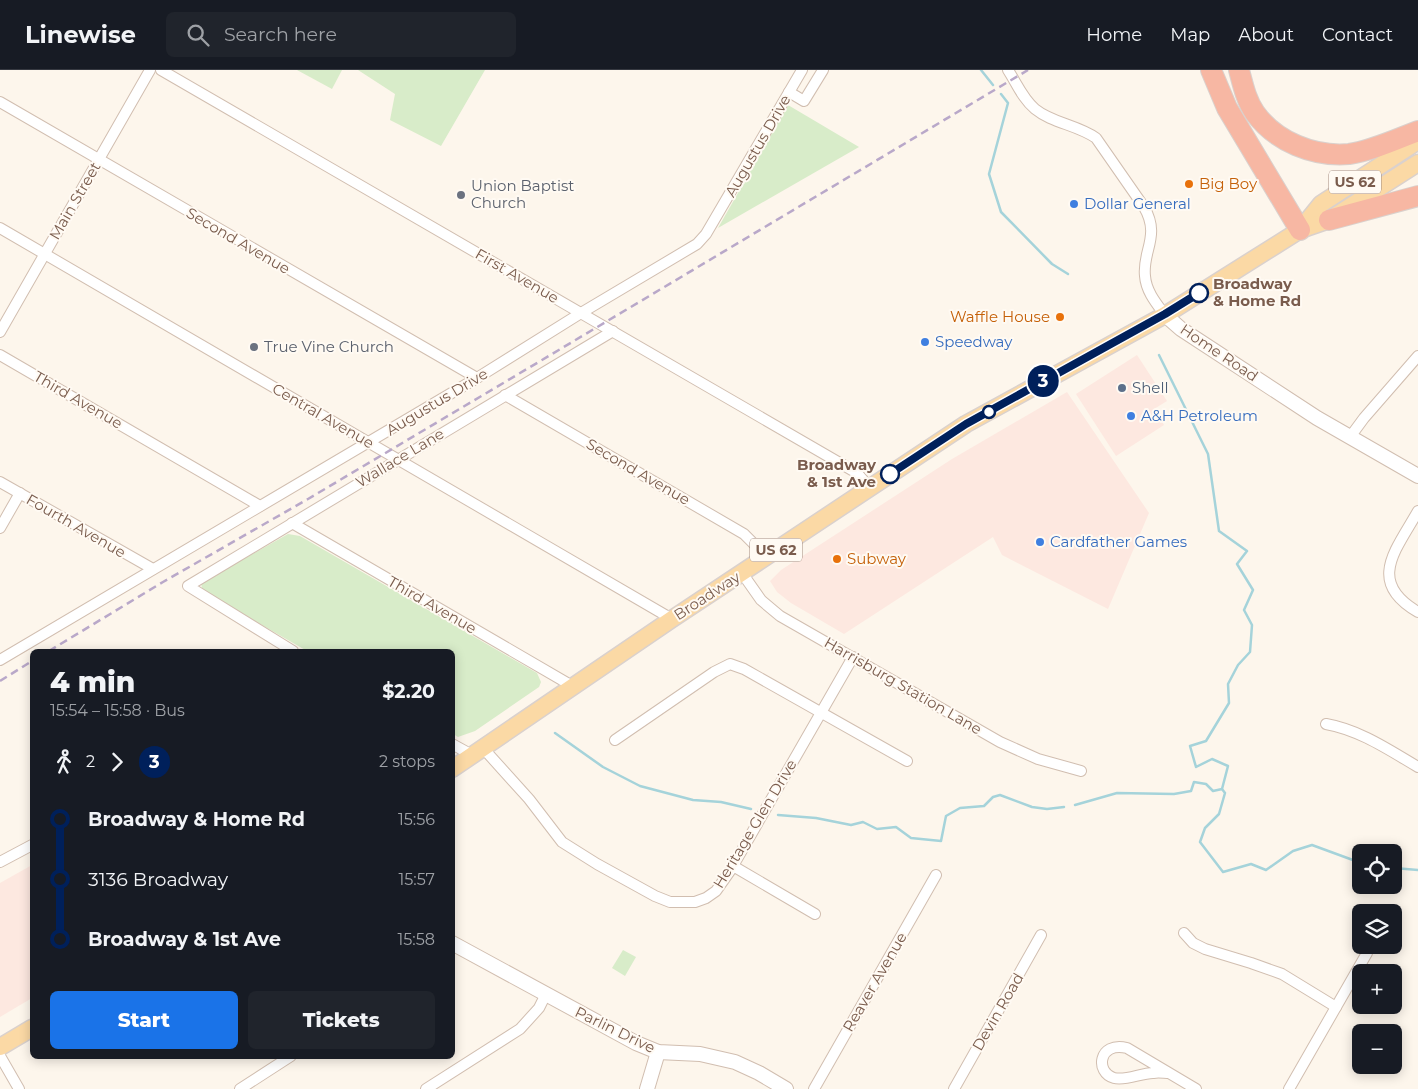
<!DOCTYPE html>
<meta charset="utf-8">
<style>
:root{--surface:#171b24;--page:#20242c;--text:#f1f3f6;--muted:#9ea1a6;--line:#363941;--accent:#1a73e8}
body{margin:0;font-family:Montserrat,sans-serif;background:var(--page);color:var(--text);height:100vh;display:flex;flex-direction:column;font-size:19px;white-space:nowrap}
*{box-sizing:border-box;margin:0}
p{font-size:16px;color:var(--muted)}
.icon{flex:none;width:28px;height:28px;fill:none;stroke:currentColor;stroke-width:2;stroke-linecap:round;stroke-linejoin:round}
.map{position:relative;flex:1;overflow:hidden}
.sheet{position:absolute;left:30px;top:579px;width:425px;height:410px;display:flex;flex-direction:column;background:var(--surface);border-radius:8px;box-shadow:0 2px 12px #0003}
.sheet>*{flex:none}
.badge{padding:0 10px;border-radius:16px;font-size:18px;line-height:32px}
.controls{position:absolute;left:1352px;top:774px;display:grid;gap:10px}
.controls a{display:grid;place-items:center;width:50px;height:50px;border-radius:8px;background:var(--surface);box-shadow:0 2px 12px #0003;font-size:25px}
.map>.badge{position:absolute;translate:-50% -50%;box-shadow:0 0 0 2px #fff}
.legs{display:flex;align-items:center;gap:8px;height:55px;padding:0 20px;font-size:16px}
.legs p{margin-inline-start:auto}
.headline{display:flex;align-items:center;justify-content:space-between;height:85px;padding:0 20px}
h1{font-size:28px;font-weight:800;line-height:38px}
.button{display:flex;gap:10px;margin-top:auto;padding:10px 20px}
.button a{flex:1;height:58px;border-radius:8px;background:var(--accent);color:#fff;font-size:20px;font-weight:800;line-height:58px;text-align:center}
.button a+a{background:var(--page);color:var(--text)}
ul{padding:0 20px;list-style:none}
li{display:flex;align-items:center;gap:18px;height:60px;font-size:19px}
li i{display:grid;place-items:center;width:8px;height:100%;margin:0 6px;background:currentColor}
li i::after{content:'';width:12px;height:12px;margin:-6px;border:4px solid;border-radius:50%;background:var(--surface)}
li p{margin-inline-start:auto}
li:first-child i{background:linear-gradient(#0000 50%,currentColor 0)}
li:last-child i{background:linear-gradient(currentColor 50%,#0000 0)}
header{display:flex;align-items:center;gap:30px;box-sizing:border-box;height:70px;padding:0 25px;background:var(--surface);border-bottom:1px solid var(--line)}
header strong{font-size:24px}
nav{display:flex;gap:28px;margin-inline-start:auto;font-size:18px}
.search{width:350px;height:45px;background:var(--page);display:flex;align-items:center;gap:12px;box-sizing:border-box;padding:0 18px;border-radius:8px;color:var(--muted);font-size:19px}
.map>svg:first-child{display:block}
.commercial{fill:#fde8e0}
.green{fill:#d8ecc9}
.lines{fill:none;stroke-linecap:round;stroke-linejoin:round}
.stream{stroke:#a5d3da;stroke-width:2.5}
.minor-casing{stroke:#d1beb0;stroke-width:12}
.tertiary-casing{stroke:#d1beb0;stroke-width:16}
.primary-casing{stroke:#dad1cd;stroke-width:19}
.motorway-casing{stroke:#dad1cd;stroke-width:22}
.minor{stroke:#fff;stroke-width:10}
.tertiary{stroke:#fff;stroke-width:14}
.primary{stroke:#fbd9a5;stroke-width:16}
.motorway{stroke:#f7b7a3;stroke-width:20}
.rail{stroke:#b9a8c9;stroke-width:2.5;stroke-dasharray:8 5;stroke-linecap:butt}
.line-1-casing{stroke:#fff;stroke-width:11}
.line-1{stroke:#00205b;stroke-width:8}
.food-dot{fill:#e8710a;stroke:#fffaf3;stroke-width:2}
.worship-dot{fill:#6b7280;stroke:#fffaf3;stroke-width:2}
.shop-dot{fill:#3f7fe0;stroke:#fffaf3;stroke-width:2}
.stop-1-dot{fill:#fff;stroke:#00205b;stroke-width:2.5}
.service-dot{fill:#5c6f8a;stroke:#fffaf3;stroke-width:2}
.labels{text-anchor:middle;stroke-width:4;stroke-linejoin:round;paint-order:stroke}
.shield{fill:#fffaf3;stroke:#a28b7f;stroke-width:1}
.shield-label{font-size:14px;font-weight:bold;fill:#7a5c4d}
.street-label{font-size:15px;fill:#7a5c4d;stroke:#fffaf3}
.food-label{font-size:15px;fill:#c56008;stroke:#fffaf3;text-anchor:start}
.worship-label{font-size:15px;fill:#5b616d;stroke:#fffaf3;text-anchor:start}
.shop-label{font-size:15px;fill:#366cbe;stroke:#fffaf3;text-anchor:start}
.stop-label{font-size:15px;font-weight:bold;fill:#7a5c4d;stroke:#fffaf3;text-anchor:start}
.service-label{font-size:15px;fill:#4e5e75;stroke:#fffaf3;text-anchor:start}
</style>
<header>
<strong>Linewise</strong>
<div class="search"><svg class="icon" aria-label="search" viewBox="0 0 24 24"><circle cx="10" cy="10" r="6"/><path d="M15 15l6 6"/></svg>Search here</div>
<nav><a>Home</a><a>Map</a><a>About</a><a>Contact</a></nav>
</header>
<div class="map">
<svg width="1418" height="1019" viewBox="0 0 1418 1019">
<rect width="100%" height="100%" fill="#fdf6ec"/>
<!-- commercial -->
<g class="commercial">
<polygon points="1137,285 1167,331 1154,339 1164,355 1116,386 1076,324"/>
<polygon points="1067,322 1149,443 1108,539 1002,485 993,467 844,564 791,533 777,522 770,511 781,500 952,389"/>
<polygon points="32,795 32,928 0,947 0,813"/>
</g>
<!-- green -->
<g class="green">
<polygon points="297,0 342,0 332,19"/>
<polygon points="358,0 485,0 441,76 390,50 395,24"/>
<polygon points="788,35 859,77 718,158"/>
<polygon points="288,464 300,466 537,603 541,612 539,617 475,661 458,667 453,664 452,581 307,581 206,523 202,518 201,513"/>
<polygon points="623,880 636,887 625,906 612,898"/>
</g>
<g class="lines">
<!-- stream -->
<g class="stream">
<polyline points="981,0 993,15"/>
<polyline points="1001,24 1008,33 989,104 1001,142 1052,194 1068,204"/>
<polyline points="1159,285 1208,384 1219,461 1247,481 1237,494 1253,520 1244,540 1252,555 1250,582 1238,595 1228,614 1229,633 1206,671 1190,676 1196,697 1212,689 1228,696 1222,719 1225,723 1219,744 1205,758 1200,772 1223,802 1251,794 1266,800 1293,781 1312,775 1361,793"/>
<polyline points="555,663 603,697 640,716 693,730 721,732 751,739"/>
<polyline points="1075,735 1117,723 1174,724 1191,721 1194,712 1206,714 1213,721 1222,719"/>
<polyline points="778,745 816,748 851,755 863,752 877,759 896,757 911,768 941,771 946,746 960,738 984,736 993,727 1000,725 1032,737 1047,739 1064,737"/>
<polyline points="1394,798 1418,800"/>
</g>
<!-- minor casing -->
<g class="minor-casing">
<g id="minor">
<polyline points="161,0 857,403 870,418"/>
<path d="M1008,0C1017,14 1023,29 1035,39C1052,53 1078,55 1096,68L1144,137C1161,166 1142,181 1145,206C1146,221 1156,233 1165,245"/>
<polyline points="789,22 804,31 823,0"/>
<polyline points="0,32 477,308"/>
<polyline points="0,158 672,549"/>
<polyline points="0,262 150,0"/>
<polyline points="0,285 260,436"/>
<polyline points="505,325 744,464 766,486"/>
<polyline points="1350,367 1364,348 1418,286"/>
<polyline points="0,412 153,499"/>
<path d="M1418,441C1396,480 1366,512 1418,542"/>
<polyline points="292,453 574,617"/>
<polyline points="0,458 20,423"/>
<polyline points="742,503 761,530 780,546 1000,672 1038,689 1081,701"/>
<polyline points="293,581 188,516 613,261"/>
<polyline points="0,590 477,308 581,243 697,174 706,164 802,0"/>
<path d="M1326,654C1360,660 1389,680 1418,697"/>
<polyline points="615,670 714,602 730,594 744,599 907,691"/>
<polyline points="452,674 472,685"/>
<polyline points="483,678 529,729 562,772 597,794 655,826 670,832 695,832 706,828 716,821 730,801 853,587"/>
<polyline points="0,792 32,775"/>
<polyline points="733,796 815,844"/>
<polyline points="1184,863 1193,873 1205,879 1251,893 1282,904 1336,937"/>
<polyline points="0,986 19,1019"/>
<path d="M1169,1003C1164,1003 1158,1002 1153,1003C1141,1003 1126,1011 1114,1008C1095,1003 1098,971 1127,978L1196,1019"/>
<polyline points="240,1019 291,986"/>
<polyline points="426,1019 520,959 539,938 546,924"/>
<polyline points="814,1019 936,805"/>
<polyline points="954,1019 1041,865"/>
<polyline points="1289,1019 1367,883"/>
</g>
</g>
<!-- tertiary casing -->
<g class="tertiary-casing">
<g id="tertiary">
<polyline points="1165,245 1181,259 1317,348 1418,406"/>
<polyline points="452,873 636,973 658,982 700,984 735,992 759,1003 786,1019"/>
<polyline points="647,1019 658,982"/>
</g>
</g>
<!-- primary casing -->
<g class="primary-casing">
<g id="primary">
<polyline points="1300,160 1321,134 1418,71"/>
<polyline points="452,699 672,549 966,354 1165,245 1300,160 1329,150 1418,93"/>
<polyline points="0,977 32,958"/>
</g>
</g>
<!-- motorway casing -->
<g class="motorway-casing">
<g id="motorway">
<polyline points="1211,0 1227,38 1300,160"/>
<path d="M1239,0C1243,15 1246,30 1255,43C1276,72 1314,87 1349,84C1371,81 1397,69 1418,61"/>
<polyline points="1329,150 1418,126"/>
</g>
</g>
<!-- minor -->
<use href="#minor" class="minor"/>
<!-- tertiary -->
<use href="#tertiary" class="tertiary"/>
<!-- primary -->
<use href="#primary" class="primary"/>
<!-- motorway -->
<use href="#motorway" class="motorway"/>
<!-- rail -->
<g class="rail">
<polyline points="49,581 163,512 308,429 542,290 1028,0"/>
<polyline points="0,611 32,591"/>
</g>
</g>
<g class="lines">
<!-- line-1 casing -->
<g class="line-1-casing">
<polyline id="line-1" points="890,404 966,354 1165,244 1199,223"/>
</g>
<!-- line-1 -->
<use href="#line-1" class="line-1"/>
</g>
<!-- markers -->
<g class="food-dot">
<circle cx="1189" cy="114" r="5"/>
<circle cx="1060" cy="247" r="5"/>
<circle cx="837" cy="489" r="5"/>
</g>
<g class="worship-dot">
<circle cx="461" cy="125" r="5"/>
<circle cx="254" cy="277" r="5"/>
</g>
<g class="shop-dot">
<circle cx="1074" cy="134" r="5"/>
<circle cx="925" cy="272" r="5"/>
<circle cx="1131" cy="346" r="5"/>
<circle cx="1040" cy="472" r="5"/>
</g>
<g class="stop-1-dot">
<circle cx="1199" cy="223" r="9"/>
<circle cx="989" cy="342" r="6"/>
<circle cx="890" cy="404" r="9"/>
</g>
<circle class="service-dot" cx="1122" cy="318" r="5"/>
<g class="labels">
<!-- shield labels -->
<g class="shield">
<rect x="1329" y="100.5" width="52" height="23" rx="4"/>
<rect x="750" y="468.5" width="52" height="23" rx="4"/>
</g>
<g class="shield-label">
<text x="1355" y="117">US 62</text>
<text x="776" y="485">US 62</text>
</g>
<!-- street labels -->
<g class="street-label">
<text transform="translate(758 76) rotate(-60)" y="5">Augustus Drive</text>
<text transform="translate(75 131) rotate(-60)" y="5">Main Street</text>
<text transform="translate(238 171) rotate(30)" y="5">Second Avenue</text>
<text transform="translate(517 206) rotate(30)" y="5">First Avenue</text>
<text transform="translate(1219 283) rotate(34)" y="5">Home Road</text>
<text transform="translate(78 330) rotate(30)" y="5">Third Avenue</text>
<text transform="translate(437 332) rotate(-31)" y="5">Augustus Drive</text>
<text transform="translate(323 346) rotate(30)" y="5">Central Avenue</text>
<text transform="translate(400 388) rotate(-31)" y="5">Wallace Lane</text>
<text transform="translate(638 402) rotate(30)" y="5">Second Avenue</text>
<text transform="translate(76 456) rotate(30)" y="5">Fourth Avenue</text>
<text transform="translate(707 526) rotate(-33)" y="5">Broadway</text>
<text transform="translate(432 535) rotate(30)" y="5">Third Avenue</text>
<text transform="translate(903 616) rotate(30)" y="5">Harrisburg Station Lane</text>
<text transform="translate(755 754) rotate(-59)" y="5">Heritage Glen Drive</text>
<text transform="translate(875 912) rotate(-60)" y="5">Reaver Avenue</text>
<text transform="translate(998 942) rotate(-60)" y="5">Devin Road</text>
<text transform="translate(615 960) rotate(26)" y="5">Parlin Drive</text>
</g>
<!-- food labels -->
<g class="food-label">
<text x="1199" y="119">Big Boy</text>
<text x="1050" y="252" text-anchor="end">Waffle House</text>
<text x="847" y="494">Subway</text>
</g>
<!-- worship labels -->
<g class="worship-label">
<text x="471" y="121">Union Baptist<tspan x="471" dy="17">Church</tspan></text>
<text x="264" y="282">True Vine Church</text>
</g>
<!-- shop labels -->
<g class="shop-label">
<text x="1084" y="139">Dollar General</text>
<text x="935" y="277">Speedway</text>
<text x="1141" y="351">A&amp;H Petroleum</text>
<text x="1050" y="477">Cardfather Games</text>
</g>
<!-- stop labels -->
<g class="stop-label">
<text x="1213" y="219">Broadway<tspan x="1213" dy="17">&amp; Home Rd</tspan></text>
<text x="876" y="400" text-anchor="end">Broadway<tspan x="876" dy="17">&amp; 1st Ave</tspan></text>
</g>
<!-- service labels -->
<g class="service-label">
<text x="1132" y="323">Shell</text>
</g>
</g>
</svg>
<div class="controls">
<a><svg class="icon" aria-label="locate" viewBox="0 0 24 24"><circle cx="12" cy="12" r="6"/><path d="M12 2v4M12 18v4M2 12h4M18 12h4"/></svg></a>
<a><svg class="icon" aria-label="layers" viewBox="0 0 24 24"><path d="M12 4l9 5-9 5-9-5zM3 14l9 5 9-5"/></svg></a>
<a>+</a>
<a>−</a>
</div>
<b class="badge" style="left:1043px;top:311px;background:#00205b;color:#fff">3</b>
<section class="sheet">
<div class="headline"><div><h1>4 min</h1><p>15:54 – 15:58 · Bus</p></div><b>$2.20</b></div>
<div class="legs"><svg class="icon" aria-label="walk" viewBox="0 0 24 24"><circle cx="13" cy="4" r="2"/><path d="M13 8l-2 6 4 7M11 14l-3 7M7 12l3-4h3l4 4"/></svg>2<svg class="icon" aria-label="forward" viewBox="0 0 24 24"><path d="M9 5l7 7-7 7"/></svg><b class="badge" style="background:#00205b;color:#fff">3</b><p>2 stops</p></div>
<ul>
<li><i style="color:#00205b"></i><b>Broadway &amp; Home Rd</b><p>15:56</p></li>
<li><i style="color:#00205b"></i><span>3136 Broadway</span><p>15:57</p></li>
<li><i style="color:#00205b"></i><b>Broadway &amp; 1st Ave</b><p>15:58</p></li>
</ul>
<div class="button"><a>Start</a><a>Tickets</a></div>
</section>
</div>
